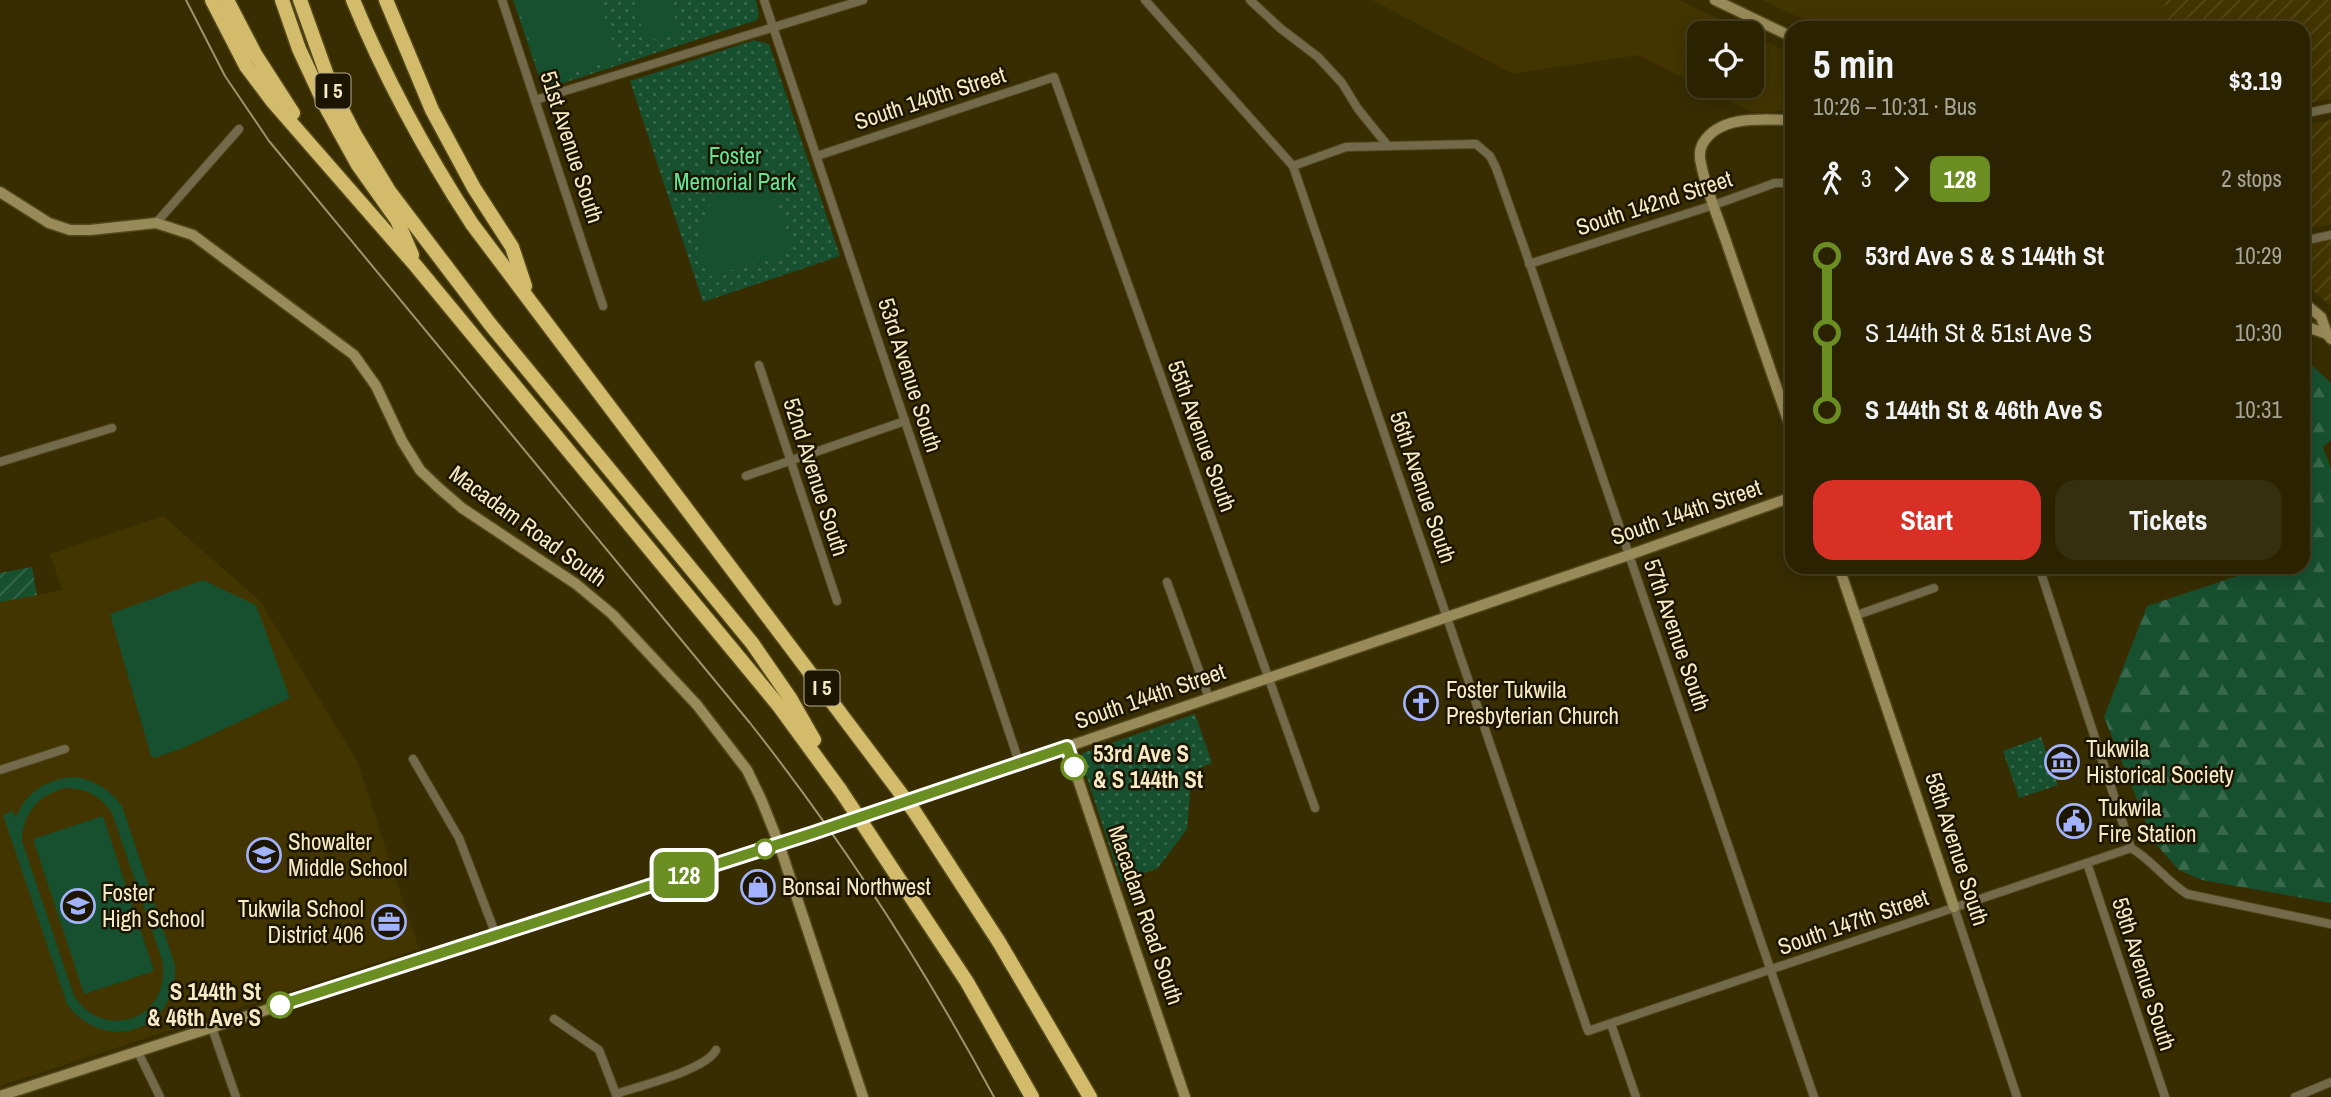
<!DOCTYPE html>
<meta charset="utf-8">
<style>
:root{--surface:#2a2200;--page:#362f0f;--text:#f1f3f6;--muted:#a5a499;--line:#463f22;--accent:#d93025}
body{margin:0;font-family:"Archivo Narrow",sans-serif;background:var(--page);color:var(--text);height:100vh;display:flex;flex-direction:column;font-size:26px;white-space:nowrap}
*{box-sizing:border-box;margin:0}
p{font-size:23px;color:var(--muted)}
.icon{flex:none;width:38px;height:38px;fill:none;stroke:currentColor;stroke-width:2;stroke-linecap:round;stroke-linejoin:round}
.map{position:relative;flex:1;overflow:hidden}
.sheet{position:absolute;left:1785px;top:21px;width:525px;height:553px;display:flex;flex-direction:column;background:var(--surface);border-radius:21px;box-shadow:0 4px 18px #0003,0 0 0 2px var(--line)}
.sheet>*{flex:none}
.badge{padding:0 14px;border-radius:10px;font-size:24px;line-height:46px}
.controls{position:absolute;left:1687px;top:21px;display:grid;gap:14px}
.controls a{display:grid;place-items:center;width:77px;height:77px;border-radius:14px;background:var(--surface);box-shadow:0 4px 18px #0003,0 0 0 2px var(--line);font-size:35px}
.map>.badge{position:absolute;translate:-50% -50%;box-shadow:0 0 0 4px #fff}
.legs{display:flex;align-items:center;gap:10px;height:77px;padding:0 28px;font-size:23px}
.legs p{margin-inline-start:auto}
.summary{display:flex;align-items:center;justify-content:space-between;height:119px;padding:0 28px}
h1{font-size:38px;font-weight:700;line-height:52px}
.primary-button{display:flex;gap:14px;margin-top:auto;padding:14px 28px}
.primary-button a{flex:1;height:80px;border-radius:21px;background:var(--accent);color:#fff;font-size:28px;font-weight:700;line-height:80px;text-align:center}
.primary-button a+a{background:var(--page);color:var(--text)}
ul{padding:0 28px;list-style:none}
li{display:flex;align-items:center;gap:24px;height:77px;font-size:26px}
li i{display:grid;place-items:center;width:10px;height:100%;margin:0 9px;background:currentColor}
li i::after{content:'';width:18px;height:18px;margin:-9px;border:5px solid;border-radius:50%;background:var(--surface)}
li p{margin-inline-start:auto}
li:first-child i{background:linear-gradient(#0000 50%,currentColor 0)}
li:last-child i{background:linear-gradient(currentColor 50%,#0000 0)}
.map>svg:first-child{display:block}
.built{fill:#423500}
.industrial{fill:url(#industrial-furrows)}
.grass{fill:url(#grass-dots)}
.forest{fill:url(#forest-firs)}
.garden{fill:url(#garden-furrows)}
.pitch{fill:#17502f;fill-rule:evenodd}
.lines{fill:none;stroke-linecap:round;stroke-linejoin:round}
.street-casing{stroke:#53481b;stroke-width:10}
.secondary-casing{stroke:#53481b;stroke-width:13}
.highway-casing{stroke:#53481b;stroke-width:17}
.street{stroke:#726a4b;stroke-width:8}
.secondary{stroke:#998b59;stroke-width:10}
.highway{stroke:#d2bc6b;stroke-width:14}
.tram{stroke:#9e9369;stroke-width:2}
.secondary-bridge-casing{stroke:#53481b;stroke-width:13;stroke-linecap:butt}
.secondary-bridge{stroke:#998b59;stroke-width:10}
.line-1-casing{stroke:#fff;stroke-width:16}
.line-1{stroke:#6b8e23;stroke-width:10}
.stop-1-dot{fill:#fff;stroke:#6b8e23;stroke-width:3.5}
.labels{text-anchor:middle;stroke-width:5;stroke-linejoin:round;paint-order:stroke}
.shield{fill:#1c1500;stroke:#b5ab89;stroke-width:2}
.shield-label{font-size:21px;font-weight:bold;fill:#f6ebc4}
.street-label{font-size:23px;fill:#f6ebc4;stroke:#1c1500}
.park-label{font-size:23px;fill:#64e396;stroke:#1c1500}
.poi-label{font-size:23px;fill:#f6ebc4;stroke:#1c1500;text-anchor:start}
.stop-label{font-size:23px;font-weight:bold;fill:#f6ebc4;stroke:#1c1500;text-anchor:start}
</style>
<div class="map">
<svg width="2331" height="1097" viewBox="0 0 2331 1097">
<defs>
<pattern id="industrial-furrows" width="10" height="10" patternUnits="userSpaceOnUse" patternTransform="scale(1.75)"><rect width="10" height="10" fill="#423500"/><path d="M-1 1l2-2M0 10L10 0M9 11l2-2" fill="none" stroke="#554918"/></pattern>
<pattern id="grass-dots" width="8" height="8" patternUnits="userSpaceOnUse" patternTransform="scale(1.75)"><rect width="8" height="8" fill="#17502f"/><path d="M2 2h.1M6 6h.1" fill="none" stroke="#39694c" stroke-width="1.8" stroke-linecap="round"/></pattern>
<pattern id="forest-firs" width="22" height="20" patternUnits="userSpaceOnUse" patternTransform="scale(1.75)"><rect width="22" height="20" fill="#17502f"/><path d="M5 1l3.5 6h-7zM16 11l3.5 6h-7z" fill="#39694c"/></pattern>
<pattern id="garden-furrows" width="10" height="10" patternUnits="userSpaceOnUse" patternTransform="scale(1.75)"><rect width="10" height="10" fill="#17502f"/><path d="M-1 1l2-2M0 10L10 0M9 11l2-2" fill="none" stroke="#39694c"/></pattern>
</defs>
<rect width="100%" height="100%" fill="#382d00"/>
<!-- built -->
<g class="built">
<polygon points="1372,0 1679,0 1749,33 1699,33 1699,86 1752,86 1752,35 1792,54 1792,111 1752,112 1638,55 1513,74"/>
<polygon points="1762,0 2164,0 2169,28 1821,28"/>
<polygon points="163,516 260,601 357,761 419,949 0,1086 0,602 62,590 50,554"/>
</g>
<!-- industrial -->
<g class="industrial">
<polygon points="2164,0 2331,0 2331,99 2303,104 2303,28 2169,28"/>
<polygon points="2331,120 2331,224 2303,230 2303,125"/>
<polygon points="2331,240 2331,306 2303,282 2303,246"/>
</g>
<!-- grass -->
<g class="grass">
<polygon points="513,0 756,0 759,15 757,20 551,87 544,86 540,80"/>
<polygon points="754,40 769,44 840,256 703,302 630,81"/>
<polygon points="1195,714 1212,763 1192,771 1187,829 1158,868 1121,882 1080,756 1085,752"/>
<polygon points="2041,737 2058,785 2019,798 2003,751"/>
</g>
<!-- forest -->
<polygon class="forest" points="2303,357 2331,383 2331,440 2323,447 2331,469 2331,903 2202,880 2179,870 2154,842 2104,717 2147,606 2255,570 2255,567 2303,567"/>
<!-- garden -->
<polygon class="garden" points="32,567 37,595 0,602 0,573"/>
<!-- pitch -->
<g class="pitch">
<polygon points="516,0 599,0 618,58 543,82"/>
<polygon points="622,0 670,0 679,32 646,42 634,1 623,4"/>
<path d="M764,170L790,243L786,252L782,255L708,277C690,221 707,188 764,170Z"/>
<polygon points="203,580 256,605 290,698 183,748 154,758 151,756 110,614"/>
<path d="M74,777C95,780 109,789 122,806L175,965C179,1030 106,1056 67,1004L3,815L13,811L16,818C25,792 47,779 74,777ZM66,788C86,788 101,796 112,813L162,960C173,1017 106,1044 74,996L22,841C23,813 38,794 66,788Z"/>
<polygon points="103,816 154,971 84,994 33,839"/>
</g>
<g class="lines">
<!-- street casing -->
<g class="street-casing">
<g id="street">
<polyline points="502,0 603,306"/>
<polyline points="764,0 1019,762"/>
<polyline points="1145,0 1293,166 1588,1031 2131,848"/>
<polyline points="1250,0 1280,28 1318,57 1342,83 1358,109 1388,146"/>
<polyline points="535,100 863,0"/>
<polyline points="2303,114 2331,108"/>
<polyline points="817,156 1054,77 1315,808"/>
<polyline points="1293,166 1346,147 1476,144 1490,156 1496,168 1526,253 1814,1097"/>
<polyline points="156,223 239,129"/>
<polyline points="2303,241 2331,235"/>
<polyline points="1529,264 1714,205 1775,183 1792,183"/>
<polyline points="759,365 837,601"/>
<polyline points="0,462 112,428"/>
<polyline points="746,476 905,421"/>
<polyline points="2039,567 2131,848"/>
<polyline points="1167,582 1209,698"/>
<polyline points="1857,615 1934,588"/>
<polyline points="413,759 459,838 496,935"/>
<polyline points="0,770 65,749"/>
<path d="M2131,848C2152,860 2166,881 2187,894L2331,924"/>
<polyline points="2087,863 2165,1097"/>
<polyline points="1954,907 2017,1097"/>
<polyline points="554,1019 599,1050 617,1097"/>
<polyline points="1611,1024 1636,1097"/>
<polyline points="212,1028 236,1097"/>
<polyline points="138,1052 160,1097"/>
<path d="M616,1094C639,1086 706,1070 716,1050"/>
<polyline points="2295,1097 2331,1082"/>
</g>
</g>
<!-- secondary casing -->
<g class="secondary-casing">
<g id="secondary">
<polyline points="1715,0 1792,37"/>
<path d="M1792,120C1763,120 1721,114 1703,143C1699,150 1699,156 1701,164C1707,193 1720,222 1729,250C1750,311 1771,371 1792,432"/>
<polyline points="0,192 49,223 70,230 90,230 156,223 193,235 354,355 376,386 402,441 420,470 440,489 462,508 576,584 612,614 697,705 747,770 761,799 779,844 863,1097"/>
<polyline points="2303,302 2321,317 2327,334 2331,339"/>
<polyline points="2303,322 2310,328 2327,334"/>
<polyline points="1839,567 1954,907"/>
<polyline points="1067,747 1185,1097"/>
<polyline points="958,784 1629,555 1792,497"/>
<polyline points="0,1096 813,833"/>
</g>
</g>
<!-- highway casing -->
<g class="highway-casing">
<g id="highway">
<polyline points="212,0 246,66 273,102 416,266 779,706 841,791 967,982 1032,1097"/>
<polyline points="227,0 255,54 293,113"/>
<polyline points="282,0 299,49 326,107 358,165 397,220 412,255"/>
<polyline points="300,0 333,92 355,135 389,191 490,324 752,643 790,698 814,740"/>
<path d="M353,0C385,78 426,153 472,224L914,811L999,942L1090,1097"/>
<polyline points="386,0 432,110 474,188 512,247 525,286"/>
</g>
</g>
<!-- street -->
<use href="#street" class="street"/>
<!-- secondary -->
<use href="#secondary" class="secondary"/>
<!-- highway -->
<use href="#highway" class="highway"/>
<!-- tram -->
<path class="tram" d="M186,0L225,76L269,141L750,723C843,841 923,965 994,1097"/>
<!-- secondary-bridge casing -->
<g class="secondary-bridge-casing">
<polyline id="secondary-bridge" points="813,833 958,784"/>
</g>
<!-- secondary-bridge -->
<use href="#secondary-bridge" class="secondary-bridge"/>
</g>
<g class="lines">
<!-- line-1 casing -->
<g class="line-1-casing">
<polyline id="line-1" points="280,1005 813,833 1067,747 1074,767"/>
</g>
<!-- line-1 -->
<use href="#line-1" class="line-1"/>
</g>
<!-- icons -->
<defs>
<g id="church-ring" transform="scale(1.75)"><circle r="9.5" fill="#1c1500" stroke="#a2b2fd" stroke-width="1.5"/><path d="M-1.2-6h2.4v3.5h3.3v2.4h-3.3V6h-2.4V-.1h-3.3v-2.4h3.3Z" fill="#a2b2fd"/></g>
<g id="museum-ring" transform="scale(1.75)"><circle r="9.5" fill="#1c1500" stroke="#a2b2fd" stroke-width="1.5"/><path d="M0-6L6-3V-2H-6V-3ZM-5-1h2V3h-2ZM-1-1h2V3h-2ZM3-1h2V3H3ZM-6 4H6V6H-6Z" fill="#a2b2fd"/></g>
<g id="civic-ring" transform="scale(1.75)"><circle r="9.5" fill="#1c1500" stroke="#a2b2fd" stroke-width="1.5"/><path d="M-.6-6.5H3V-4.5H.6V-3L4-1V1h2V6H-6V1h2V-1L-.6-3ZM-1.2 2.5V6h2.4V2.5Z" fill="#a2b2fd"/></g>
<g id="school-ring" transform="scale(1.75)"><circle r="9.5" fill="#1c1500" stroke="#a2b2fd" stroke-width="1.5"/><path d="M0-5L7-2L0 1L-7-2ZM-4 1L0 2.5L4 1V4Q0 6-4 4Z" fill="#a2b2fd"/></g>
<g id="shop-ring" transform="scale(1.75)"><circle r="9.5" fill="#1c1500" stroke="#a2b2fd" stroke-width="1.5"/><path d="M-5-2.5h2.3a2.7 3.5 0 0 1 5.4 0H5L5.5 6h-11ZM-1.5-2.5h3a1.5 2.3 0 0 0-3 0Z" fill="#a2b2fd"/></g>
<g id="office-ring" transform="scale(1.75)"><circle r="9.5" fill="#1c1500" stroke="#a2b2fd" stroke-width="1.5"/><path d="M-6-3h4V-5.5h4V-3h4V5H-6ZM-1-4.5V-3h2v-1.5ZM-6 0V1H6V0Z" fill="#a2b2fd"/></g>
</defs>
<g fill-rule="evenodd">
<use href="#church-ring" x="1421" y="703"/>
<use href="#museum-ring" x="2062" y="762"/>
<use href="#civic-ring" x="2074" y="821"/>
<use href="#school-ring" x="264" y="855"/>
<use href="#shop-ring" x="758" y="887"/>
<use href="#school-ring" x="78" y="906"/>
<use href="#office-ring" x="389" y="922"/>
</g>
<!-- markers -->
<g class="stop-1-dot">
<circle cx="1074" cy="767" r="12"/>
<circle cx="765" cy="849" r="9"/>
<circle cx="280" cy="1005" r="12"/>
</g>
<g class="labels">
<!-- shield labels -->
<g class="shield">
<rect x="315.5" y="73.5" width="35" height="35" rx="5"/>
<rect x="804.5" y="670.5" width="35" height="35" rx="5"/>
</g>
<g class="shield-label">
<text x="333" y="98">I 5</text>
<text x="822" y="695">I 5</text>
</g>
<!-- street labels -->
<g class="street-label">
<text transform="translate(930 98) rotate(-18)" y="8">South 140th Street</text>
<text transform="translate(572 147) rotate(72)" y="8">51st Avenue South</text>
<text transform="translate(1654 203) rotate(-18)" y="8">South 142nd Street</text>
<text transform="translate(910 375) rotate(72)" y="8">53rd Avenue South</text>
<text transform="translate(1202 436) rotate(70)" y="8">55th Avenue South</text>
<text transform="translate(816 477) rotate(72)" y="8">52nd Avenue South</text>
<text transform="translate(1423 487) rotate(71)" y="8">56th Avenue South</text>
<text transform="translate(1686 512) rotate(-19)" y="8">South 144th Street</text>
<text transform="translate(528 526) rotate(36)" y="8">Macadam Road South</text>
<text transform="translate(1677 635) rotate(71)" y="8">57th Avenue South</text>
<text transform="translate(1150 696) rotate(-19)" y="8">South 144th Street</text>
<text transform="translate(1957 849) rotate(72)" y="8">58th Avenue South</text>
<text transform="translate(1146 915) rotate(71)" y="8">Macadam Road South</text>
<text transform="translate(1853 922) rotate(-19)" y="8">South 147th Street</text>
<text transform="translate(2144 974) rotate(72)" y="8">59th Avenue South</text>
</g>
<!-- park labels -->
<g class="park-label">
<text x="735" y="164">Foster<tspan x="735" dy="26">Memorial Park</tspan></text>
</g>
<!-- poi labels -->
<g class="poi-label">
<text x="1446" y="698">Foster Tukwila<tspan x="1446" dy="26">Presbyterian Church</tspan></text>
<text x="2086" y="757">Tukwila<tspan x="2086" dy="26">Historical Society</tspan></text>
<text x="2098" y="816">Tukwila<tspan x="2098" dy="26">Fire Station</tspan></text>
<text x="288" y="850">Showalter<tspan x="288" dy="26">Middle School</tspan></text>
<text x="782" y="895">Bonsai Northwest</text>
<text x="102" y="901">Foster<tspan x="102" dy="26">High School</tspan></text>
<text x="364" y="917" text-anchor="end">Tukwila School<tspan x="364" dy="26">District 406</tspan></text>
</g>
<!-- stop labels -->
<g class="stop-label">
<text x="1093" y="762">53rd Ave S<tspan x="1093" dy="26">&amp; S 144th St</tspan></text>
<text x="261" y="1000" text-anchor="end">S 144th St<tspan x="261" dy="26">&amp; 46th Ave S</tspan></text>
</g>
</g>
</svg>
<div class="controls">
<a><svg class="icon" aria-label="locate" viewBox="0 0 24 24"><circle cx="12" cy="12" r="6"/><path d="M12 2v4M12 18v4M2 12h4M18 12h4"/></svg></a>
</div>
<b class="badge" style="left:684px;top:875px;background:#6b8e23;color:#fff">128</b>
<section class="sheet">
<div class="summary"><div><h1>5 min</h1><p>10:26 – 10:31 · Bus</p></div><b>$3.19</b></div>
<div class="legs"><svg class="icon" aria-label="walk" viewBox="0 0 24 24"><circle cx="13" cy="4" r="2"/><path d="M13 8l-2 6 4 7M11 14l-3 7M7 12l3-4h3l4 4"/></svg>3<svg class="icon" aria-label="forward" viewBox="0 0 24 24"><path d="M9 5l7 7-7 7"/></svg><b class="badge" style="background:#6b8e23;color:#fff">128</b><p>2 stops</p></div>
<ul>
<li><i style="color:#6b8e23"></i><b>53rd Ave S &amp; S 144th St</b><p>10:29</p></li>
<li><i style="color:#6b8e23"></i><span>S 144th St &amp; 51st Ave S</span><p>10:30</p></li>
<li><i style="color:#6b8e23"></i><b>S 144th St &amp; 46th Ave S</b><p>10:31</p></li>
</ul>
<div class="primary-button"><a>Start</a><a>Tickets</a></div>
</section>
</div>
